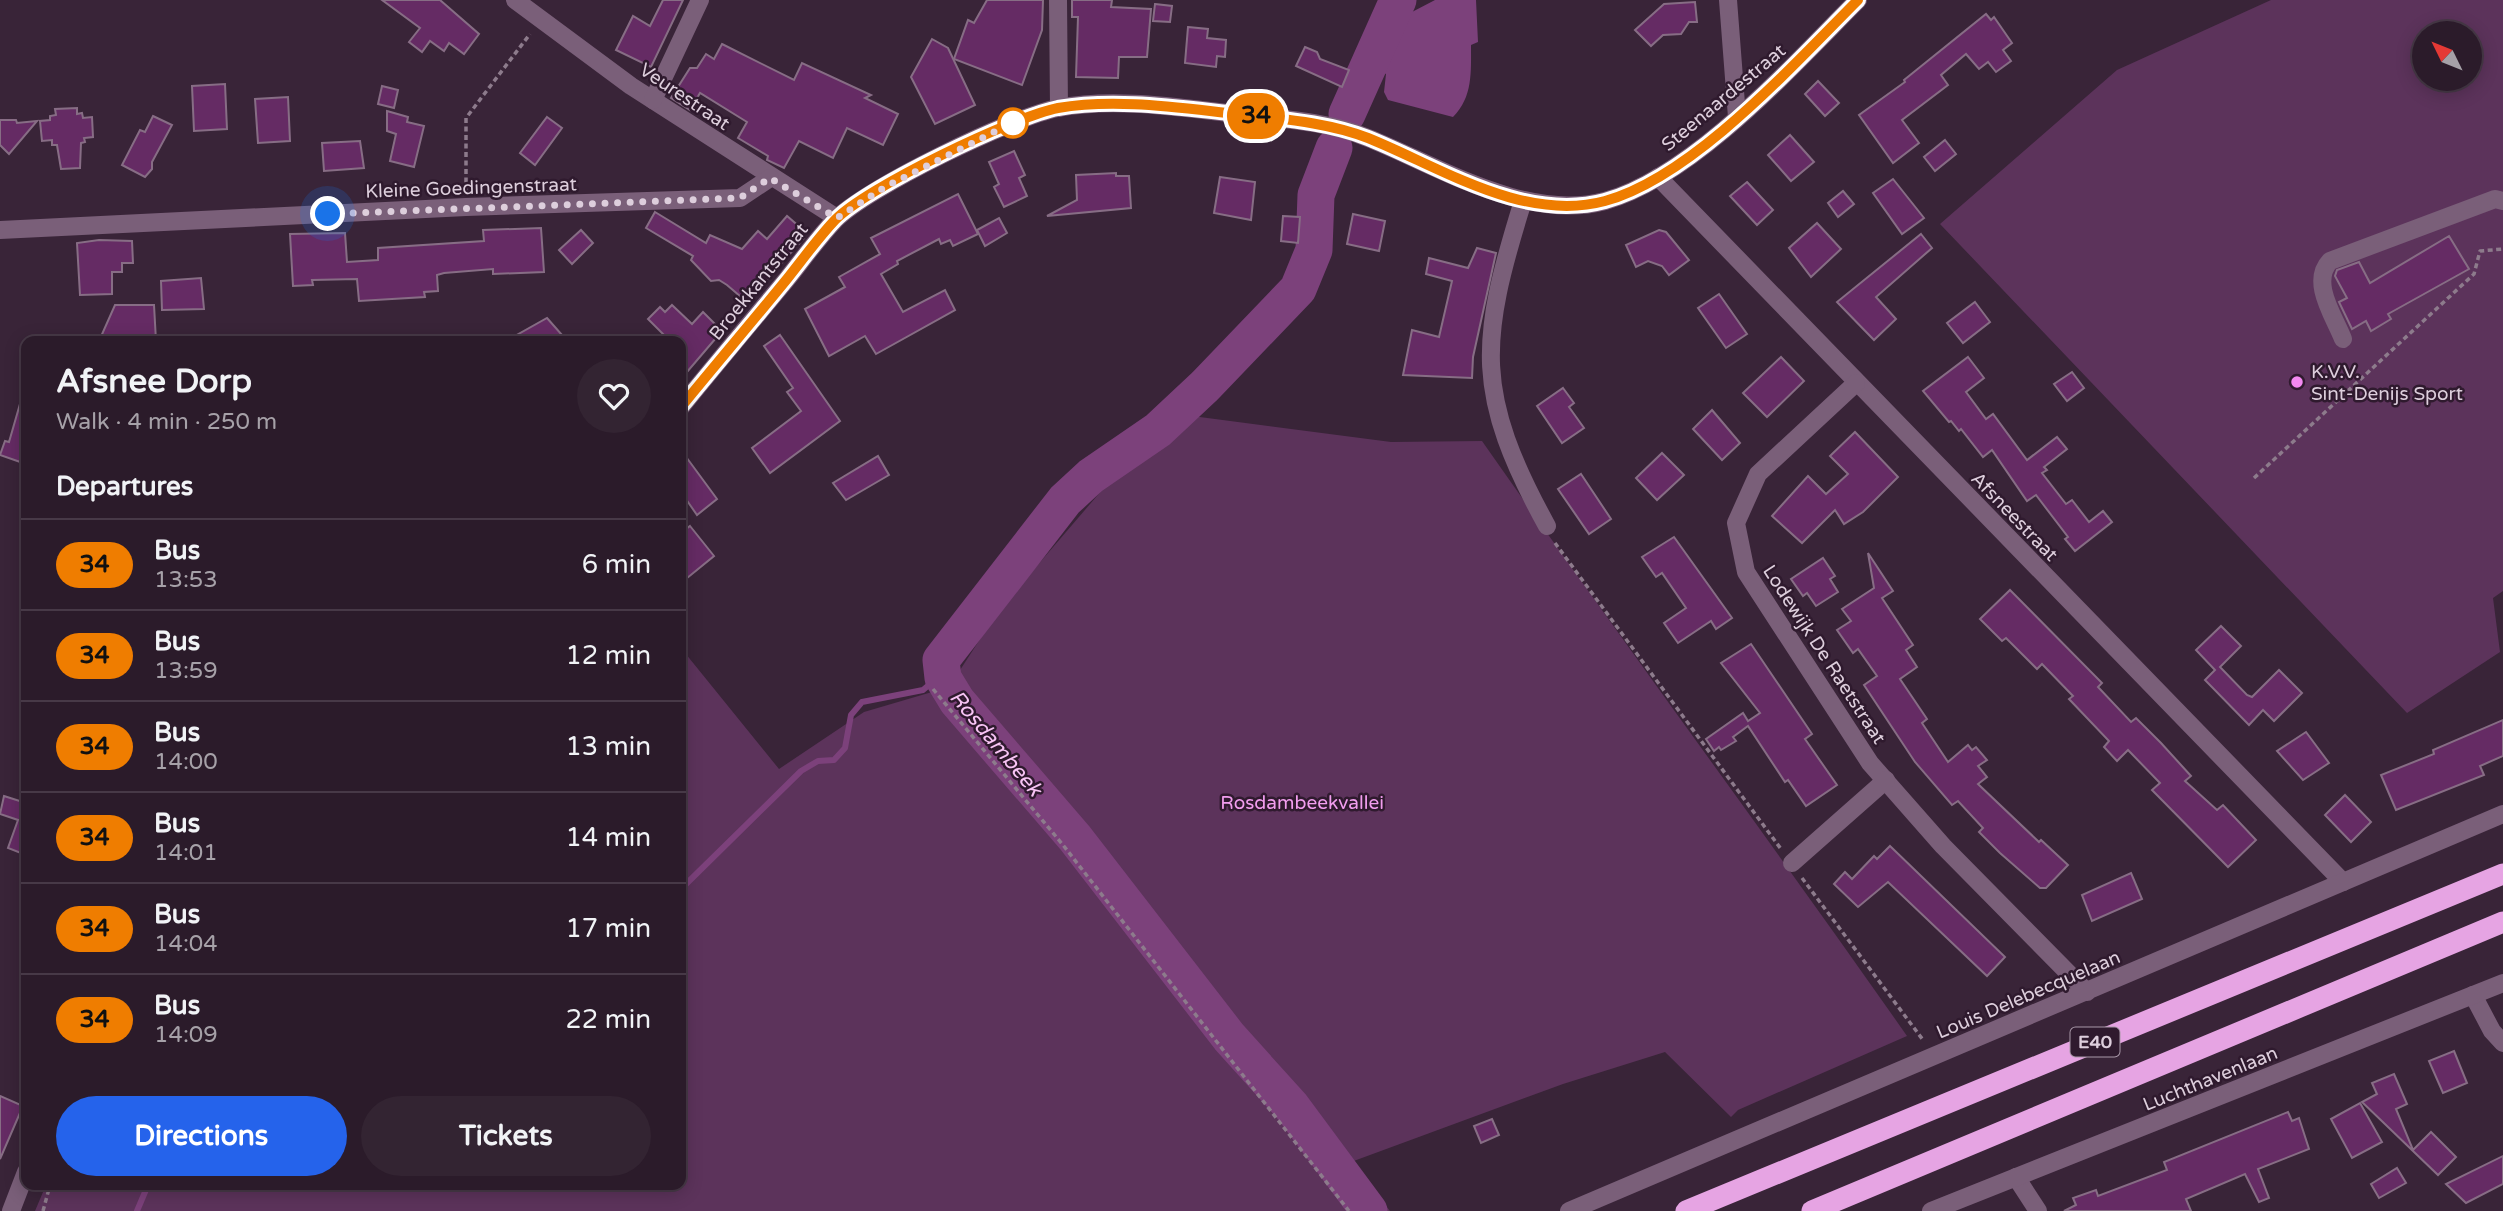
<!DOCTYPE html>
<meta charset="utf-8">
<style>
:root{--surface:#2b1b2a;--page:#332432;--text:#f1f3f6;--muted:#a6a1a8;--line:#473947;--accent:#2563eb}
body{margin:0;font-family:"Varela Round",sans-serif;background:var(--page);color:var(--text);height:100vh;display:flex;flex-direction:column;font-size:26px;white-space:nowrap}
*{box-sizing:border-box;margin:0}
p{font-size:23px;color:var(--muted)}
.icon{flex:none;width:38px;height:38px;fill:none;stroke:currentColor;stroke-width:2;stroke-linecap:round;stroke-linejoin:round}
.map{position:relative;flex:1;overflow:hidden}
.side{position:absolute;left:21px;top:336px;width:665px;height:854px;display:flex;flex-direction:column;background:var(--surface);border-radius:14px;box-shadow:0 4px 18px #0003,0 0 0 2px var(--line)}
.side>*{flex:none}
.badge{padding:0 14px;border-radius:23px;font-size:24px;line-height:46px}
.needle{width:46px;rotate:313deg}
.controls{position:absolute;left:2412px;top:21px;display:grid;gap:14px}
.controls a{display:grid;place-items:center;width:70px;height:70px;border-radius:50%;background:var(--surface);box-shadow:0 4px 18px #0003,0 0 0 2px var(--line);font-size:35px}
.you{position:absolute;width:35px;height:35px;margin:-18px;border:5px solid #fff;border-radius:50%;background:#1a73e8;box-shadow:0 0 0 10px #1a73e833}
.map>.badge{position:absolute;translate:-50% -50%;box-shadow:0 0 0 4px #fff}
h2{padding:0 35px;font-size:26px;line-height:63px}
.round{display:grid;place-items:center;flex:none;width:74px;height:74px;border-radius:37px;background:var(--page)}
.overview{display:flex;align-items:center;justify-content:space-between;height:119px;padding:0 35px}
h1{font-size:33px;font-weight:800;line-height:52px}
.button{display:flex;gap:14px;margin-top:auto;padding:14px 35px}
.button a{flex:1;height:80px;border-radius:42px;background:var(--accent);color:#fff;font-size:28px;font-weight:800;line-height:80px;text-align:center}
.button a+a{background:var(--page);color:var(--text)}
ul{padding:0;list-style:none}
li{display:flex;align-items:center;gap:21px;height:91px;padding:0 35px;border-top:2px solid var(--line)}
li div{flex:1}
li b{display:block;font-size:26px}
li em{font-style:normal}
li .badge{min-width:77px;font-weight:700;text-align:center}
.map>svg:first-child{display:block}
.green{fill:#5c335b;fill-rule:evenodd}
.water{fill:#7c417b}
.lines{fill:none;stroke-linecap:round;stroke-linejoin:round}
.stream{stroke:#7c417b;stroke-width:6}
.river{stroke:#7c417b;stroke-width:37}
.building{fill:#652b64;stroke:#876d85;stroke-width:2}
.path{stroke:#8d7b8c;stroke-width:3.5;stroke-dasharray:5 3.5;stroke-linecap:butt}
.minor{stroke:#7a5f79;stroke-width:18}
.highway{stroke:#e6a4e3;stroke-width:21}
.line-casing{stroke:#fff;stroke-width:16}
.line{stroke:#ef7d00;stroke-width:10}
.walk{stroke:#ddcedc;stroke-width:7;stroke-dasharray:0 12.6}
.stop-dot{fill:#fff;stroke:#ef7d00;stroke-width:3.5}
.poi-dot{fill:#f489f1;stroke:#2f1a2e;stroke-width:2.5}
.labels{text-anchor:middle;stroke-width:5;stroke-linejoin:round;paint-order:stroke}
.shield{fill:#2f1a2e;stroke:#a998a8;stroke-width:2}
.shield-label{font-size:18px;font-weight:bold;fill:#ddcedc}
.street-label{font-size:19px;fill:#ddcedc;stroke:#2f1a2e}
.poi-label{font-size:19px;fill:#ddcedc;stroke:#2f1a2e;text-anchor:start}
.park-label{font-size:19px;fill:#f19dee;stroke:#2f1a2e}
.water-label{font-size:21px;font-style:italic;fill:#f8c4f5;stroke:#2f1a2e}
</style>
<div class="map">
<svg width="2503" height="1211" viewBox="0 0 2503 1211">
<rect width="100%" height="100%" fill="#392438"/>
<!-- green -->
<g class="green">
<path d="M2271,0H2503V591L2493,598L2500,652L2407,713L1940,224L2117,70ZM2424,33H2469V79H2424Z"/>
<path d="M1177,414L1391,442L1482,441C1622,641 1767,836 1907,1036L1738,1110L1731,1117L1665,1052L1563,1084L1351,1162L1390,1211H35L46,1185H681V648L779,769L864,712L949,687L999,610L1127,461Z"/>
</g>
<!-- water -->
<path class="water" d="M1435,0H1476L1478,42L1471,45C1471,72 1473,97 1453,117L1388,100L1384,92L1386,74L1379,70L1398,22L1405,24L1412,12Z"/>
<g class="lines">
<!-- stream -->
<g class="stream">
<polyline points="1379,40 1391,44"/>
<polyline points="681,889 801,771 818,761 834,760 845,748 851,715 862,702 923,690 943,673"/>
<polyline points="137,1211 148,1185"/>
</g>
<!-- river -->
<g class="river">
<polyline points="1347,114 1398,0"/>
<polyline points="1334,148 1316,195 1314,250 1298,289 1205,386 1158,430 1091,476 1065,500 941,660 943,678 957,701 1075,838 1229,1037 1292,1107 1369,1211"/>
</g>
</g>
<!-- building -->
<g class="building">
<polygon points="382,0 440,0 479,34 464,54 449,43 444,51 430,41 422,52 409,42 420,28"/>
<polygon points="663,0 683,0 651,67 616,50 633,16 650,26"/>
<polygon points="987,0 1043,0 1042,30 1022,85 954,59 968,20 974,23"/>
<polygon points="1072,0 1112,0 1111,7 1151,9 1147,57 1119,57 1118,78 1076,77 1078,17 1072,17"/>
<polygon points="1695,2 1697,22 1689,22 1681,34 1663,35 1651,46 1635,30 1664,4"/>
<polygon points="1155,4 1172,6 1170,22 1153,21"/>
<polygon points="1986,14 1991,20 1994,17 2012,43 2003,50 2011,61 1996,72 1988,62 1979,69 1966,54 1941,75 1948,85 1902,120 1919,143 1893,163 1859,115 1905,82 1904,80"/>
<polygon points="1188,27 1208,29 1207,38 1226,40 1225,57 1217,56 1216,67 1185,63"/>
<polygon points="932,39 948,48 975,105 935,124 911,77"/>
<polygon points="722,44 794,80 802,63 871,95 865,98 898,114 883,145 847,128 833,158 799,141 784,168 767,160 768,156 738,138 747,122 700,93 690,110 671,98 690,68 697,68 706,54 714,59"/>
<polygon points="1305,47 1317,52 1320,59 1349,70 1342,87 1296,66"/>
<polygon points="1818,81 1839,103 1825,116 1805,94"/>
<polygon points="225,84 227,129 194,131 192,86"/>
<polygon points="382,86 398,90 394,108 378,104"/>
<polygon points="288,97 290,141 258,143 255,99"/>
<polygon points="77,108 77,114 82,113 83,118 92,117 93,137 84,138 85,142 81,143 80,168 61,169 57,145 52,145 52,140 42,141 40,121 50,120 50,116 56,115 55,109"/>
<polygon points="387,111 408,117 407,122 424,126 414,167 390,161 396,134 387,131"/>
<polygon points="153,116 172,125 152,162 152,169 145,177 122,165 140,130 145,132"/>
<polygon points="547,117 562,128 535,165 520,153"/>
<polygon points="0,120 16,120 17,123 37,121 9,154 0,145"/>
<polygon points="1790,135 1814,162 1791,181 1768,155"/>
<polygon points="1945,140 1956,154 1935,171 1924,157"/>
<polygon points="360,141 364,168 324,171 322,143"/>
<polygon points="1014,151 1025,175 1019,178 1027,196 1004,207 994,187 999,184 989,162"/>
<polygon points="1116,173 1116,176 1129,176 1131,208 1047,216 1077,200 1076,175"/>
<polygon points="1220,177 1255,182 1251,220 1214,213"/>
<polygon points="1893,179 1924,218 1902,234 1873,193"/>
<polygon points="1747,182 1773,210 1757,225 1730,196"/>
<polygon points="1843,191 1854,204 1838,217 1828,203"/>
<polygon points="958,194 978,234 953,246 950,240 941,244 939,239 897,261 898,264 881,274 903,312 945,290 955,310 876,354 865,336 829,356 805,309 845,287 839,277 880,254 871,238"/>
<polygon points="655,212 706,243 710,235 742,249 758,231 767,239 787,216 802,229 799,233 804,238 747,302 727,285 719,280 711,281 691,260 693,256 646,228"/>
<polygon points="1353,214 1385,221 1379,251 1347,244"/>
<polygon points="1283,216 1300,217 1298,243 1281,241"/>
<polygon points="999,218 1007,233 985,246 977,230"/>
<polygon points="1817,223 1841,249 1811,277 1789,248"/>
<polygon points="541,228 544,272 493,274 493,269 444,273 437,275 438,291 424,292 425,297 359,301 357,279 312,280 313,285 293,286 290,234 345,233 347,262 378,260 378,248 484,241 483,230"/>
<polygon points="581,230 593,243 572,264 559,250"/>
<polygon points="1659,230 1666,232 1689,260 1669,275 1662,266 1648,261 1636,267 1626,245"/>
<polygon points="1921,234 1932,248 1876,297 1896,319 1874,340 1837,302"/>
<polygon points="2449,236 2469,269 2388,314 2391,319 2371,331 2366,321 2352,329 2339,302 2347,298 2335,276 2337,270 2359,262 2370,283"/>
<polygon points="99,240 132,241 133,263 122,263 122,272 112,272 112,294 80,295 77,243"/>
<polygon points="1477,248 1496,253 1473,357 1472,378 1403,375 1412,330 1439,337 1452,281 1426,274 1429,258 1468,268"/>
<polygon points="201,278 204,309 162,310 161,281"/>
<polygon points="1719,294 1747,334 1726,348 1698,308"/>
<polygon points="1975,302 1990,322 1963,343 1947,323"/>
<polygon points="115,305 154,305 156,341 99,341"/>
<polygon points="672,305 692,324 703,312 722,331 681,379 681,341 670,341 648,319 660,307 665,312"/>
<polygon points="547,318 562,335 551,341 506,341"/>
<polygon points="780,335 840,421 770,473 752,448 801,411 787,392 793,388 764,346"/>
<polygon points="1781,357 1804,381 1767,417 1743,393"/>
<polygon points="1968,357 1984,378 1966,392 1986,419 1993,414 2027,460 2057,437 2067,449 2044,467 2047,470 2042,473 2066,504 2072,500 2089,522 2103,511 2112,522 2075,551 2065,539 2068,537 2036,495 2027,501 1992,450 1983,457 1961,429 1959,431 1951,421 1949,422 1923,391"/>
<polygon points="2072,372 2084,388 2067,401 2054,384"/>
<polygon points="1563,388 1574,403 1569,407 1584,428 1562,443 1537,406"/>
<polygon points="22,397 26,398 26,464 0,455 5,441 9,442"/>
<polygon points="1712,410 1740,443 1722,460 1693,429"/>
<polygon points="1855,432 1898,477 1863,512 1844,524 1835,510 1802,543 1772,516 1808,476 1826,494 1848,474 1830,456"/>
<polygon points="681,450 717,499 697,515 681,492"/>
<polygon points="1662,453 1684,475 1657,500 1636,478"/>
<polygon points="878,456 889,475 846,500 833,483"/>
<polygon points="1581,474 1611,519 1589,534 1558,489"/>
<polygon points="690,526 714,556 681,583 681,533"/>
<polygon points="1674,537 1732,618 1716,629 1711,621 1678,643 1664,623 1686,608 1662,573 1656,577 1642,557"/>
<polygon points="1868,553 1893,591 1882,598 1913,645 1906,650 1917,667 1900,679 1927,719 1922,723 1948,762 1968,745 1972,750 1976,747 1987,760 1978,766 1987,777 1978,784 2039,842 2041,840 2068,865 2046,888 2040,888 2000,853 1979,832 1983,828 1958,801 1952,805 1915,762 1864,685 1877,676 1858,649 1853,653 1837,630 1851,621 1842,609 1874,588"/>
<polygon points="1823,558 1835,576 1830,579 1838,592 1816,606 1807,593 1803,596 1791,579"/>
<polygon points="2010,590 2102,683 2098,687 2131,722 2136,718 2161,743 2191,776 2185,781 2217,810 2223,805 2256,840 2228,867 2152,790 2160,783 2128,750 2117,761 2104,747 2109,741 2069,699 2073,696 2042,664 2037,669 2006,638 2002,641 1980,619"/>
<polygon points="2221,626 2241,646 2220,667 2247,695 2252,697 2279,670 2302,693 2274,721 2263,710 2249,725 2205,680 2215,670 2196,650"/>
<polygon points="1751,644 1812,734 1805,739 1837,785 1806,806 1788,780 1785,782 1748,726 1733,737 1736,741 1721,750 1719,747 1714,751 1706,739 1743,713 1748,721 1760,713 1721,663"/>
<polygon points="2503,720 2503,756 2480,766 2484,775 2396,810 2381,775 2434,754 2433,750"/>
<polygon points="2306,732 2329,763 2303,780 2277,751"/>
<polygon points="2345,795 2371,822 2351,842 2325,815"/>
<polygon points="4,796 26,803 26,855 8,848 18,820 0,814"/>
<polygon points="1890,846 2005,957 1987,976 1888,882 1858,907 1834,884 1845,872 1852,879 1874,856 1877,859"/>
<polygon points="2131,873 2142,899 2092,921 2082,895"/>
<polygon points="2454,1051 2467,1083 2443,1093 2429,1061"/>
<polygon points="2394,1074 2407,1104 2396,1109 2413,1150 2431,1132 2456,1157 2438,1175 2362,1102 2377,1094 2372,1083"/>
<polygon points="0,1096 23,1106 0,1159"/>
<polygon points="2360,1103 2382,1142 2352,1158 2331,1119"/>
<polygon points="2288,1112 2292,1121 2299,1118 2309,1149 2258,1169 2269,1198 2259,1202 2245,1174 2186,1199 2191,1211 2064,1211 2076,1205 2073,1198 2096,1190 2098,1196 2167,1170 2164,1162"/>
<polygon points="1492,1119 1499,1135 1481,1143 1474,1126"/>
<polygon points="2503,1156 2503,1184 2466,1203 2446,1184"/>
<polygon points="2397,1168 2406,1183 2379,1198 2371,1184"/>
</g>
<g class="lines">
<!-- path -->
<g class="path">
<polyline points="466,191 466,118 530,34"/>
<polyline points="2254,478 2474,274 2480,251 2503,249"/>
<polyline points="1555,543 1781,849"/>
<polyline points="933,689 1063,845 1349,1211"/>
<polyline points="1802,878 1923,1040"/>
<polyline points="43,1211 50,1185"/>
</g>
<!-- minor -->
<g class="minor">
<polyline points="515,0 631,86 837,218"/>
<polyline points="1058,0 1059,108"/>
<polyline points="1728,0 1737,117"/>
<polyline points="653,100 700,0"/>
<polyline points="1658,177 2343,882"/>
<path d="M1523,201C1479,342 1474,393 1547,526"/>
<polyline points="0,230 466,207 740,198 770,178"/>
<path d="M2343,339C2334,316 2310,282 2330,261L2495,199L2503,201"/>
<polyline points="1856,383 1758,474 1736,523 1746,572 1870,763 1943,846 2087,992"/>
<path d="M681,407C716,364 751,322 787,279C803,259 818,238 835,220C868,187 1012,117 1058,108C1116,97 1181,108 1238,114C1281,119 1328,121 1368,138C1438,166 1527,222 1605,201C1694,176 1793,65 1858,0"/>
<polyline points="1792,863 1886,780"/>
<polyline points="2473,995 2492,1031 2503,1043"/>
<polyline points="2016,1177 2038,1211"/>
<polyline points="11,1211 26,1172"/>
<polyline points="1569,1211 2503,814"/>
<polyline points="1931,1211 2503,983"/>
</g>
<!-- highway -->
<g class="highway">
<polyline points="1686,1211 2503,874"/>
<polyline points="1812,1211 2503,922"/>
</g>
</g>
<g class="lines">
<!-- line casing -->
<g class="line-casing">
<path id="line" d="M681,407C716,364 752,322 787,279C803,259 818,238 835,220C867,187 1013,117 1058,108C1116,98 1180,108 1238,114C1281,119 1327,122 1368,138C1440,167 1524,223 1605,201C1693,177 1794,64 1858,0"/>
</g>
<!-- line -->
<use href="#line" class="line"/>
<!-- walk -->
<polyline class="walk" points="328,214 740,198 770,178 837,218 885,187 1020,119 1013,123"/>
</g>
<!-- markers -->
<circle class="stop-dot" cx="1013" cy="123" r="14"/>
<circle class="poi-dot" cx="2297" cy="382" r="7"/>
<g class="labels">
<!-- shield labels -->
<rect class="shield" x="2070.5" y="1027.5" width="49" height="29" rx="5"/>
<g class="shield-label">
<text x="2095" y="1048">E40</text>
</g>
<!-- street labels -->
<g class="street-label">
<text transform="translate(685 96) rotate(34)" y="7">Veurestraat</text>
<text transform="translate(1723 97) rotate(-40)" y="7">Steenaardestraat</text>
<text transform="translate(471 187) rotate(-2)" y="7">Kleine Goedingenstraat</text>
<text transform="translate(758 281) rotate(-51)" y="7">Broekkantstraat</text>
<text transform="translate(2015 516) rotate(46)" y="7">Afsneestraat</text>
<text transform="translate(1825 654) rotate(57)" y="7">Lodewijk De Raetstraat</text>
<text transform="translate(2028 994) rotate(-23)" y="7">Louis Delebecquelaan</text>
<text transform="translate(2210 1078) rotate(-22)" y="7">Luchthavenlaan</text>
</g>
<!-- poi labels -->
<g class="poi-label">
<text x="2311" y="378">K.V.V.<tspan x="2311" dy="22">Sint-Denijs Sport</tspan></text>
</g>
<!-- park labels -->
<g class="park-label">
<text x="1302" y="809">Rosdambeekvallei</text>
</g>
<!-- water labels -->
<g class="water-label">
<text transform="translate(996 743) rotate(50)" y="7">Rosdambeek</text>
</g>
</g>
</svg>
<div class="controls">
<a><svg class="needle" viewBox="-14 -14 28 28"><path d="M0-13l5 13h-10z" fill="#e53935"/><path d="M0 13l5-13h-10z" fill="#a6a1a8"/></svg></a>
</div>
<div class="you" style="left:328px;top:214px"></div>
<b class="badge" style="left:1256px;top:116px;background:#ef7d00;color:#111">34</b>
<section class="side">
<div class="overview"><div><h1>Afsnee Dorp</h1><p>Walk · 4 min · 250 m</p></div><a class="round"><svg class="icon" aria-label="heart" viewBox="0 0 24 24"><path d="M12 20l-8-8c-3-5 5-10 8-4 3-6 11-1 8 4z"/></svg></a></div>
<h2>Departures</h2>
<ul>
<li><span class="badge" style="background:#ef7d00;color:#111">34</span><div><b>Bus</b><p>13:53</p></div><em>6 min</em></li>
<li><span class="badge" style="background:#ef7d00;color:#111">34</span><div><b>Bus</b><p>13:59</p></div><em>12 min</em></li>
<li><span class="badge" style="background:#ef7d00;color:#111">34</span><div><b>Bus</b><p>14:00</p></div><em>13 min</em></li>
<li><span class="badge" style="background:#ef7d00;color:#111">34</span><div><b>Bus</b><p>14:01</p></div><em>14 min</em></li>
<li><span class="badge" style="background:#ef7d00;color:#111">34</span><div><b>Bus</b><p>14:04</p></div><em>17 min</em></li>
<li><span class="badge" style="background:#ef7d00;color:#111">34</span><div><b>Bus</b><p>14:09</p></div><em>22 min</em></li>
</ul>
<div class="button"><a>Directions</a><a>Tickets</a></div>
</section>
</div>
